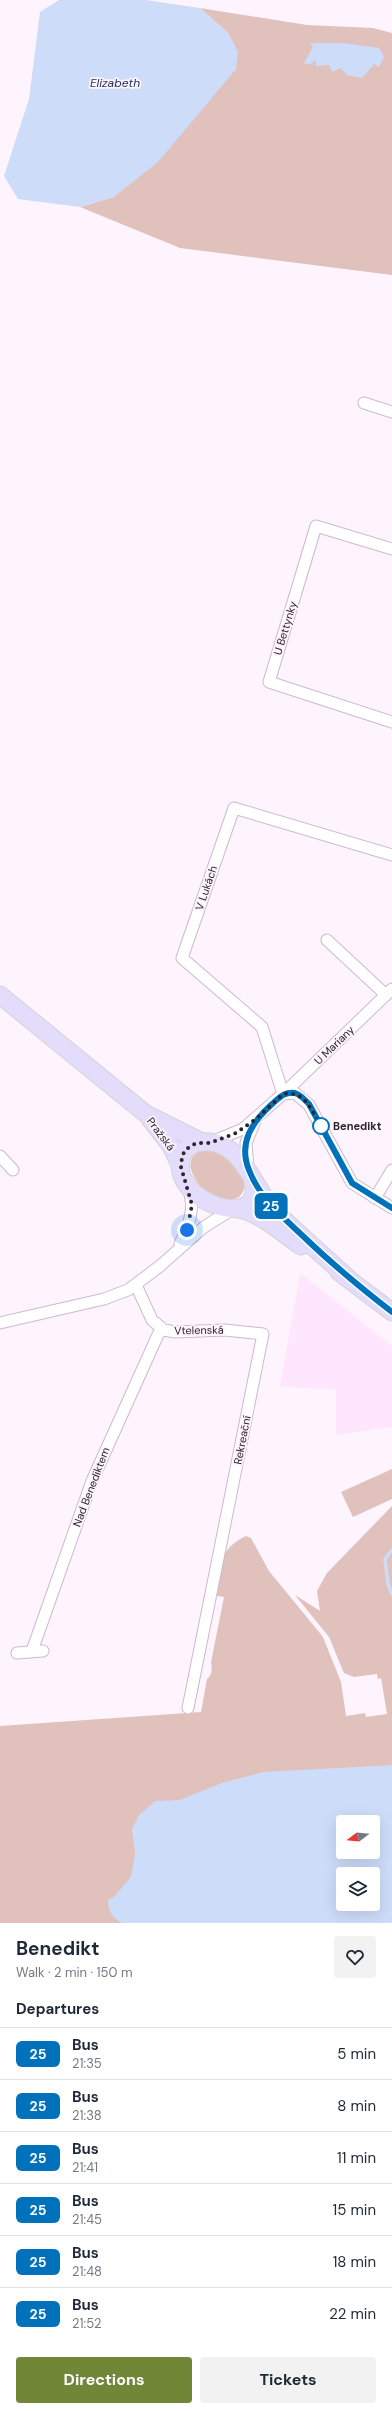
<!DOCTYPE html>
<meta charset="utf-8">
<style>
:root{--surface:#fff;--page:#f2f2f3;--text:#1f2937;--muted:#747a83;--line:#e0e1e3;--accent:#718637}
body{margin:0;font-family:"DM Sans",sans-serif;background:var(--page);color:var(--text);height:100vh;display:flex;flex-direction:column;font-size:15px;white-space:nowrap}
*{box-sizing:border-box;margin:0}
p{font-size:13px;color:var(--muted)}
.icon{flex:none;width:22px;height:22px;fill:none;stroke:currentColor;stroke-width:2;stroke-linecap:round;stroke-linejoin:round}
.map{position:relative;height:1923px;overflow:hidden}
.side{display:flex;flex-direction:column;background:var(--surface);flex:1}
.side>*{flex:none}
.badge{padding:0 8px;border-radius:6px;font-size:14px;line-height:26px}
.needle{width:26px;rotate:254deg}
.fabs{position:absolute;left:336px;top:1815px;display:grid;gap:8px}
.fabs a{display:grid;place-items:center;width:44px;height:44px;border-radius:4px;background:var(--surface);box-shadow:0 4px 16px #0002;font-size:20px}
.you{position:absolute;width:20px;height:20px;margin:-10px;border:3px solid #fff;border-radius:50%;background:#1a73e8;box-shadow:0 0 0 6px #1a73e833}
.map>.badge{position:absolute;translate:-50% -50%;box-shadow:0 0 0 2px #fff}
h2{padding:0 16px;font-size:15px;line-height:36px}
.round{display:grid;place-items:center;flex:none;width:42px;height:42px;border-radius:4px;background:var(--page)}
.overview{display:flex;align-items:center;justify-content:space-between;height:68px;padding:0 16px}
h1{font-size:19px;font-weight:700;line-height:30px}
.cta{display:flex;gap:8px;margin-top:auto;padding:8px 16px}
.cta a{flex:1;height:46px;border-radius:4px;background:var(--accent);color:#fff;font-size:16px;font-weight:700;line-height:46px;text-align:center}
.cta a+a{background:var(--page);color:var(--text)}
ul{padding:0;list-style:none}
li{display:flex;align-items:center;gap:12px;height:52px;padding:0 16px;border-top:1px solid var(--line)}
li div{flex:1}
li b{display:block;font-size:15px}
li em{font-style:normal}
li .badge{min-width:44px;font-weight:700;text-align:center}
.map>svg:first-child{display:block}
.built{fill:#fee6fe}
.green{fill:#e1c1bc;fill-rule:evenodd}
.water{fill:#cddcf9;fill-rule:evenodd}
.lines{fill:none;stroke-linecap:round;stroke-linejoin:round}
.stream{stroke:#cddcf9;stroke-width:3.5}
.street-casing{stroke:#cfb8cf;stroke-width:13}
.primary-casing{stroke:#d5d3d5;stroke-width:19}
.street{stroke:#fff;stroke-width:11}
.primary{stroke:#e3dcfb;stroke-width:17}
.line-casing{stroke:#fff;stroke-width:9}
.line{stroke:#0072bc;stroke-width:6}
.walk{stroke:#2d252d;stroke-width:4;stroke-dasharray:0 7.2}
.stop-dot{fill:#fff;stroke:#0072bc;stroke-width:2}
.labels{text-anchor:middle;stroke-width:3.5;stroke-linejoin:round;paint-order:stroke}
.street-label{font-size:11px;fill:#2d252d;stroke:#fef4fd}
.stop-label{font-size:11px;font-weight:bold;fill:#2d252d;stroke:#fef4fd;text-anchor:start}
.water-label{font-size:12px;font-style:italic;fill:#1b2f5c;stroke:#fef4fd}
</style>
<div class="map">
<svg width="392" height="1923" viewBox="0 0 392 1923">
<rect width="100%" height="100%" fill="#fef4fd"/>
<!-- built -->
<polygon class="built" points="300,1273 392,1346 392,1427 336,1435 336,1390 280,1386"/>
<!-- green -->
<g class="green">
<polygon points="200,8 307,25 373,28 392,33 392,275 180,248 80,207 114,197 229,34"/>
<path d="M205,1150C224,1151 258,1178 239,1197C208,1213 169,1156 205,1150Z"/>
<polygon points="392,1469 392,1499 353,1517 341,1492"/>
<path d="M392,1506V1923H0V1726L201,1712L207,1679C213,1673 212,1669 211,1662L224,1597L212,1595C216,1570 221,1547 246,1536L251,1538L269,1571L323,1637L341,1682L346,1716L365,1713L366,1717L387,1714L381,1678L378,1679L377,1674L354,1677L344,1673L329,1637L295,1595L320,1611L317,1591L327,1573ZM343,1822H373V1852H343ZM343,1874H373V1904H343Z"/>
</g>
<!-- water -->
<g class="water">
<polygon points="59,0 146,0 200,8 229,34 238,52 236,69 158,162 114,197 80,207 18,199 4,176 29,99 40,12"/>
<polygon points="310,43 343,43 379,48 384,57 379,67 374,64 362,78 347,75 341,68 332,72 329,65 316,66 316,60 309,65 304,63 313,47"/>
<path d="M392,1765V1923H122C112,1917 108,1911 108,1900L114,1897L131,1877L135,1853L132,1829L139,1815L155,1801L180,1800L222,1783L263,1772ZM343,1822H373V1852H343ZM343,1874H373V1904H343Z"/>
</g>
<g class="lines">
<!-- stream -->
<polyline class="stream" points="392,1550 385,1559 388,1584 392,1594"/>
<!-- street casing -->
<g class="street-casing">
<g id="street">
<polyline points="364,403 392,412"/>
<polyline points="392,549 316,526 269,682 392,722"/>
<polyline points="392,855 234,808 182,958 262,1027 283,1094 392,989"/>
<polyline points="327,940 386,995"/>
<polyline points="211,1142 243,1129 283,1094 295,1093 309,1105 352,1183 392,1208"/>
<polyline points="0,1156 13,1170"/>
<polyline points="248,1168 246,1143 255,1121"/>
<polyline points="375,1198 392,1170"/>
<path d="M180,1244C189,1225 196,1208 188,1188"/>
<polyline points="136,1285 152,1320 164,1330 175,1332 225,1330 263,1334 188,1708"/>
<polyline points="0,1323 104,1299 128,1290 160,1266 204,1227 231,1210"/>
<polyline points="32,1651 92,1481 161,1328"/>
<polyline points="17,1653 43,1651"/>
</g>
</g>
<!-- primary casing -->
<g class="primary-casing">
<g id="primary">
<polyline points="0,995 146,1114 202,1142"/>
<polyline points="150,1119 171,1146 181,1167"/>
<path d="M252,1178C270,1235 166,1203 182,1156C185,1148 192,1143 201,1142C242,1138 253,1188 275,1211C298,1234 324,1256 349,1279"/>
<path d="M238,1209C261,1213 282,1233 301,1246"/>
<polyline points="339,1272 392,1312"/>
</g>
</g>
<!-- street -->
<use href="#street" class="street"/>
<!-- primary -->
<use href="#primary" class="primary"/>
</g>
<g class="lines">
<!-- line casing -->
<g class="line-casing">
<path id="line" d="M392,1208L352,1183L309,1104C305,1100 301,1095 295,1093C285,1091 279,1098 272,1104C252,1122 238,1143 249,1170C260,1199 283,1217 304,1237C332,1264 361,1288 392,1312"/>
</g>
<!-- line -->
<use href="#line" class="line"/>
<!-- walk -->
<path class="walk" d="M187,1230L192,1205L181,1167L182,1157L185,1150L196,1143H210L236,1133L256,1119L283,1094C306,1090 311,1111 321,1126"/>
</g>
<!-- markers -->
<circle class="stop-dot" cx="321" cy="1126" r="8"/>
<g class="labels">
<!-- street labels -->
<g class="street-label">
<text transform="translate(285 628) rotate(-73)" y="4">U Bettynky</text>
<text transform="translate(206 888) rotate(-71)" y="4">V Lukách</text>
<text transform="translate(334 1045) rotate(-44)" y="4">U Mariany</text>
<text transform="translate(161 1134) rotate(53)" y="4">Pražská</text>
<text transform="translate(199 1330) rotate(-1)" y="4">Vtelenská</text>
<text transform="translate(242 1440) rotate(-79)" y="4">Rekreační</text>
<text transform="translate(91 1487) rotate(-69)" y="4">Nad Benediktem</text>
</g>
<!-- stop labels -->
<g class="stop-label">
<text x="333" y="1130">Benedikt</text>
</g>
<!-- water labels -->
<g class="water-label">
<text x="115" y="87">Elizabeth</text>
</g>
</g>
</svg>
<div class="fabs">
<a><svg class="needle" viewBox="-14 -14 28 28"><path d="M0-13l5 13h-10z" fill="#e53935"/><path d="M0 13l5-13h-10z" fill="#747a83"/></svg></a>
<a><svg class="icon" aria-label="layers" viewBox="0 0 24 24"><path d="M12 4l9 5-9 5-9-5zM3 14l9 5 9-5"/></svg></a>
</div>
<div class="you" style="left:187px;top:1230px"></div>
<b class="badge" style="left:271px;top:1206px;background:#0072bc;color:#fff">25</b>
</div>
<section class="side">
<div class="overview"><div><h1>Benedikt</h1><p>Walk · 2 min · 150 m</p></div><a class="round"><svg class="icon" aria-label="heart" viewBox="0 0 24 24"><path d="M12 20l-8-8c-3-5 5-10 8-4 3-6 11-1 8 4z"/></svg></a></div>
<h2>Departures</h2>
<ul>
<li><span class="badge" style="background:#0072bc;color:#fff">25</span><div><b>Bus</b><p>21:35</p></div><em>5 min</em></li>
<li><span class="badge" style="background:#0072bc;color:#fff">25</span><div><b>Bus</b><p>21:38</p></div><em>8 min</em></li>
<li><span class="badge" style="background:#0072bc;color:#fff">25</span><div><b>Bus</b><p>21:41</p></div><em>11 min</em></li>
<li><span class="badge" style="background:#0072bc;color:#fff">25</span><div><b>Bus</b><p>21:45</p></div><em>15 min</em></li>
<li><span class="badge" style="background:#0072bc;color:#fff">25</span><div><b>Bus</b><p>21:48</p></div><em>18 min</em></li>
<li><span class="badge" style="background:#0072bc;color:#fff">25</span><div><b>Bus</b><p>21:52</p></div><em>22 min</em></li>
</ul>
<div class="cta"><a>Directions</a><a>Tickets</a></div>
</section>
